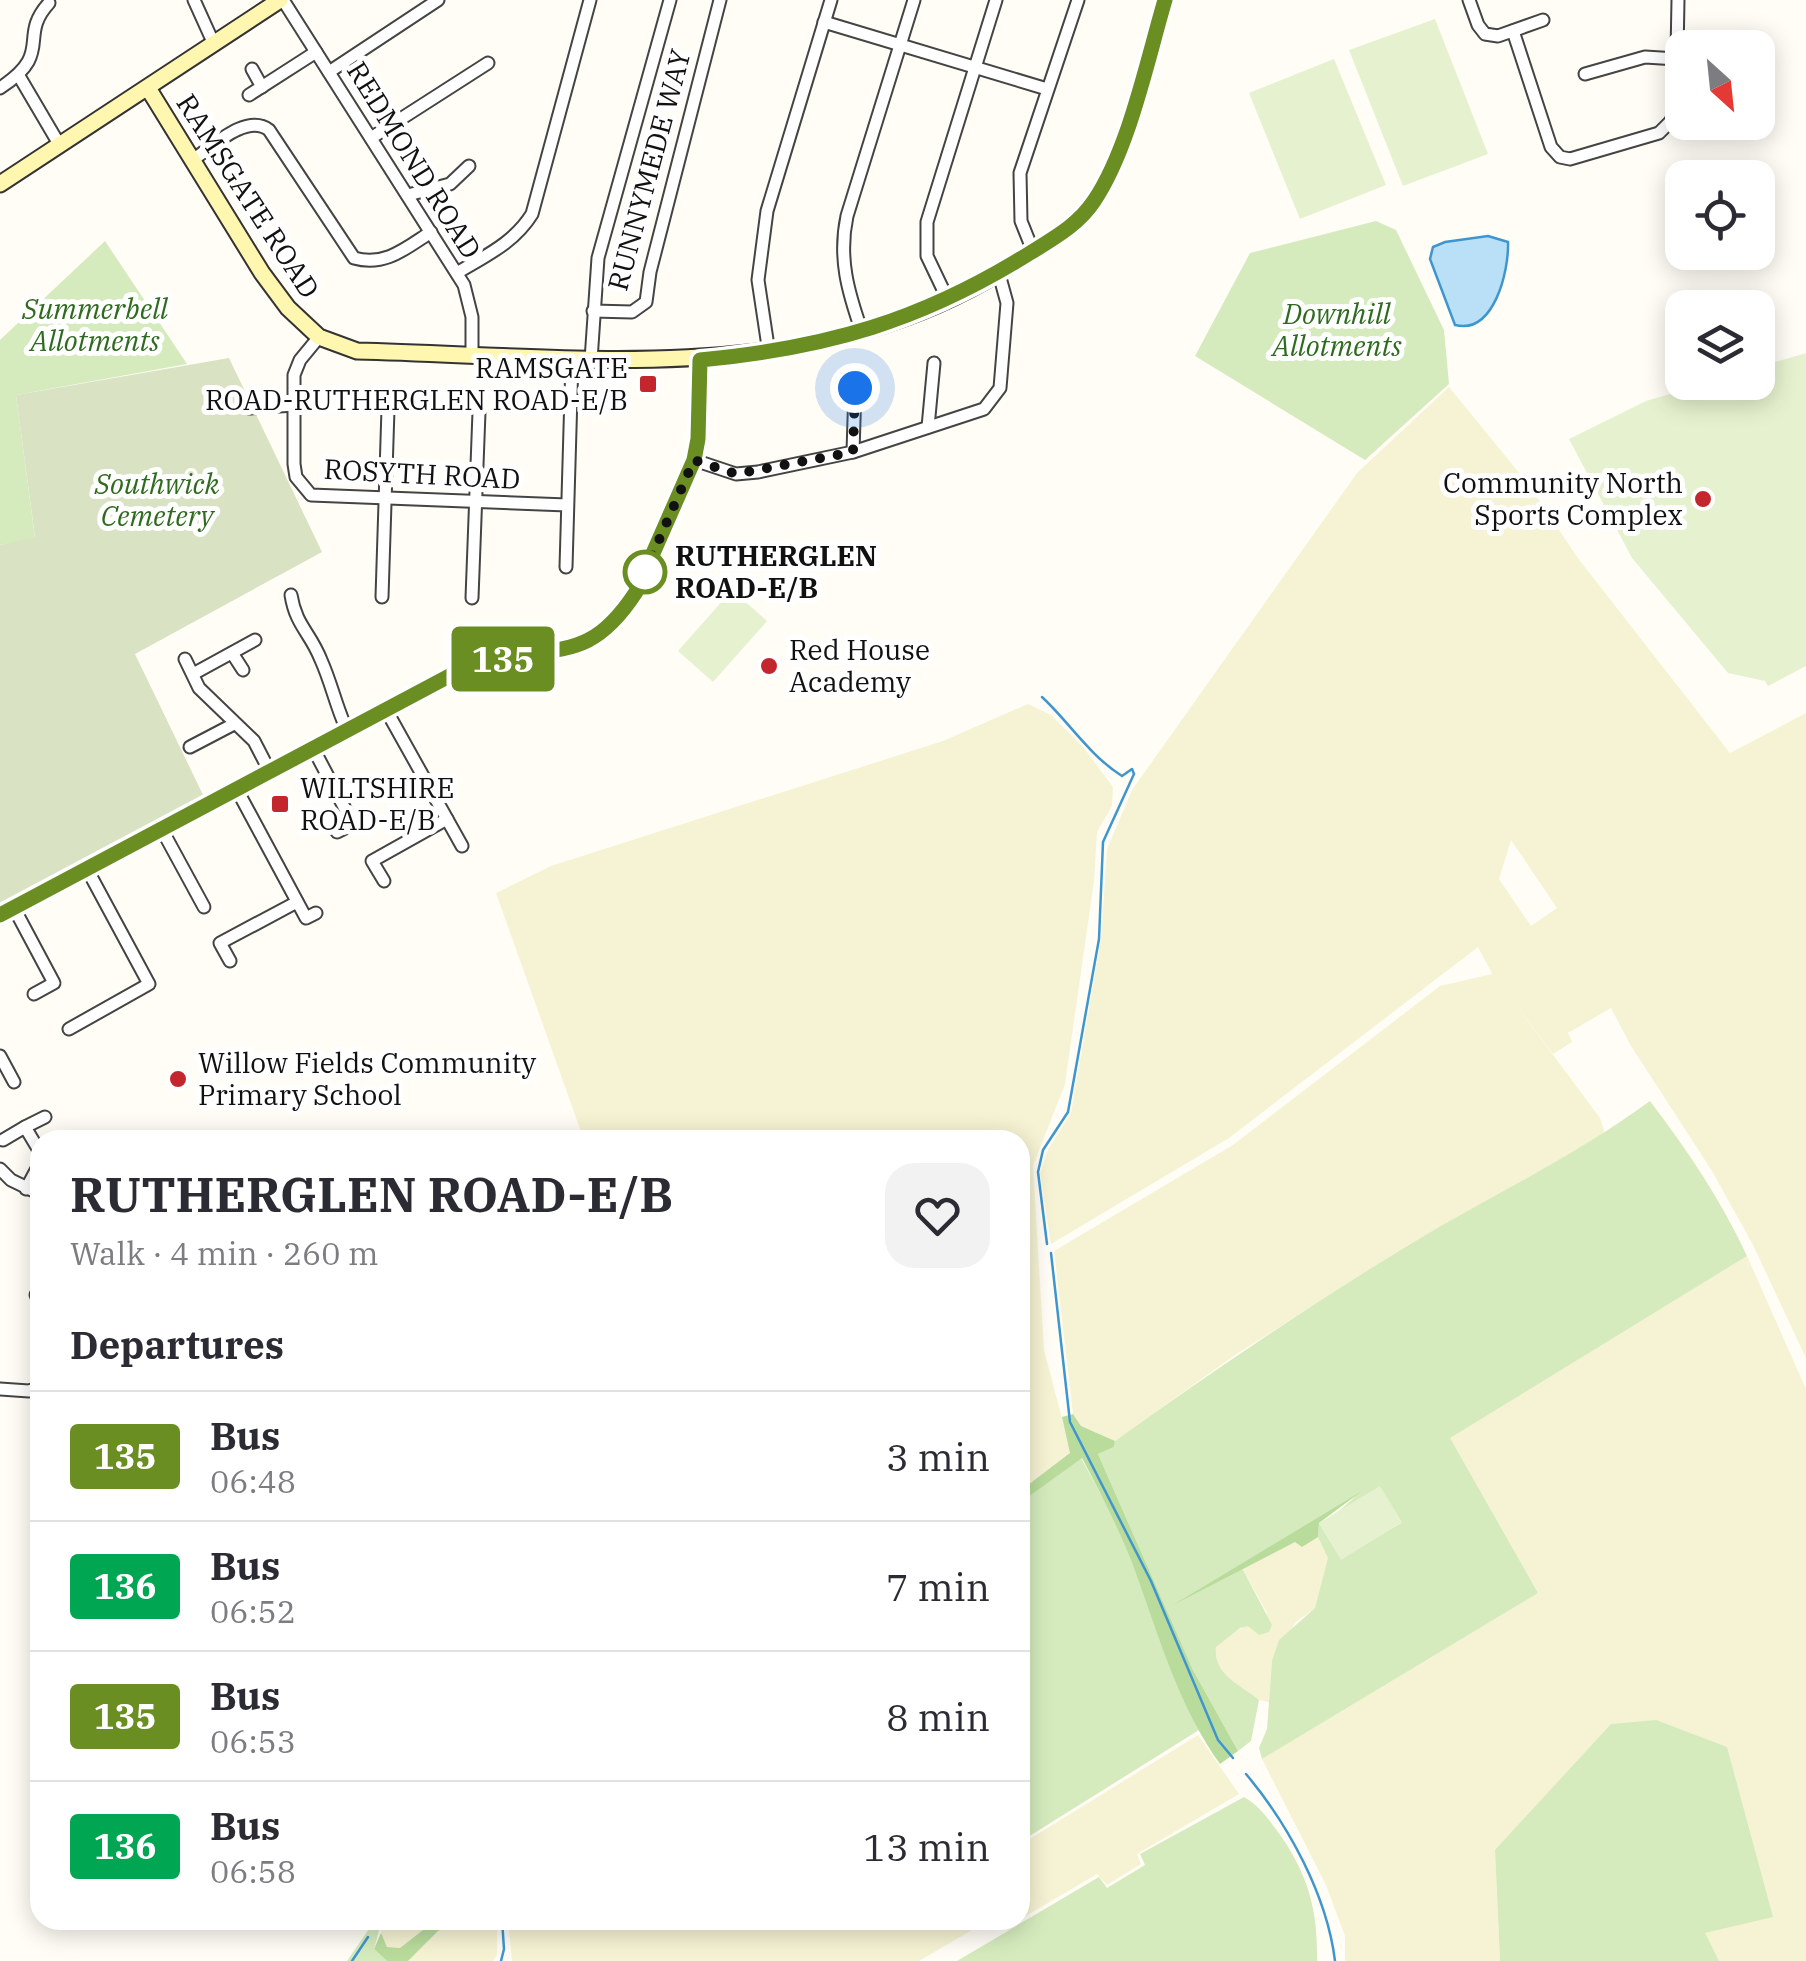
<!DOCTYPE html>
<meta charset="utf-8">
<style>
:root{--surface:#fff;--page:#f2f2f3;--text:#2b2b33;--muted:#7c7c81;--line:#e1e1e2}
body{margin:0;font-family:"IBM Plex Serif",serif;background:var(--page);color:var(--text);height:100vh;display:flex;flex-direction:column;font-size:38px;white-space:nowrap}
*{box-sizing:border-box;margin:0}
p{font-size:32px;color:var(--muted)}
.icon{flex:none;width:55px;height:55px;fill:none;stroke:currentColor;stroke-width:2;stroke-linecap:round;stroke-linejoin:round}
.map{position:relative;flex:1;overflow:hidden}
.panel{position:absolute;left:30px;top:1130px;width:1000px;height:800px;display:flex;flex-direction:column;background:var(--surface);border-radius:30px;box-shadow:0 5px 25px #0003}
.panel>*{flex:none}
.badge{padding:0 20px;border-radius:8px;font-size:35px;line-height:65px}
.needle{width:65px;rotate:153deg}
.tools{position:absolute;left:1665px;top:30px;display:grid;gap:20px}
.tools a{display:grid;place-items:center;width:110px;height:110px;border-radius:20px;background:var(--surface);box-shadow:0 5px 25px #0003;font-size:50px}
.you{position:absolute;width:50px;height:50px;margin:-25px;border:8px solid #fff;border-radius:50%;background:#1a73e8;box-shadow:0 0 0 15px #1a73e833}
.map>.badge{position:absolute;translate:-50% -50%;box-shadow:0 0 0 5px #fff}
h2{padding:0 40px;font-size:38px;line-height:90px}
.round{display:grid;place-items:center;flex:none;width:105px;height:105px;border-radius:30px;background:var(--page)}
.head{display:flex;align-items:center;justify-content:space-between;height:170px;padding:0 40px}
h1{font-size:48px;font-weight:700;line-height:75px}
ul{padding:0;list-style:none}
li{display:flex;align-items:center;gap:30px;height:130px;padding:0 40px;border-top:2px solid var(--line)}
li div{flex:1}
li b{display:block;font-size:38px}
li em{font-style:normal}
li .badge{min-width:110px;font-weight:700;text-align:center}
.map>svg:first-child{display:block}
.farmland{fill:#f6f3d4;fill-rule:evenodd}
.green{fill:#d5ebbd}
.forest{fill:#b9dc9c}
.cemetery{fill:#d9e3c4}
.pitch{fill:#e6f2cf}
.water{fill:#b9e0f7;stroke:#3f96cf;stroke-width:2.5}
.lines{fill:none;stroke-linecap:round;stroke-linejoin:round}
.stream{stroke:#3f96cf;stroke-width:2.5}
.street-casing{stroke:#444;stroke-width:15}
.secondary-casing{stroke:#333;stroke-width:19}
.street{stroke:#fff;stroke-width:11}
.secondary{stroke:#fff6b0;stroke-width:15}
.line-casing{stroke:#fff;stroke-width:22}
.line{stroke:#6b8e23;stroke-width:15}
.walk{stroke:#111;stroke-width:10;stroke-dasharray:0 18}
.poi-dot{fill:#c4262e;stroke:#fff;stroke-width:4}
.stop-dot{fill:#fff;stroke:#6b8e23;stroke-width:5}
.labels{text-anchor:middle;stroke-width:10;stroke-linejoin:round;paint-order:stroke}
.street-label{font-size:28px;fill:#111;stroke:#fff}
.park-label{font-size:28px;font-style:italic;fill:#2f6b1f;stroke:#fff}
.poi-label{font-size:28px;fill:#111;stroke:#fff;text-anchor:start}
.stop-label{font-size:28px;font-weight:bold;fill:#111;stroke:#fff;text-anchor:start}
</style>
<div class="map">
<svg width="1806" height="1961" viewBox="0 0 1806 1961">
<rect width="100%" height="100%" fill="#fffdf5"/>
<!-- farmland -->
<g class="farmland">
<path d="M1449,387L1529,485L1577,557L1730,753L1806,713V1358L1753,1245L1712,1171L1631,1046L1611,1008L1568,1033L1572,1042L1553,1054L1510,997L1600,1118L1605,1134L1408,1245L1235,1355L1115,1441L1081,1426L1073,1414L1054,1251L1233,1145L1440,986L1492,974L1494,977L1478,947L1229,1138L1051,1244L1040,1173L1048,1149L1071,1113L1101,939L1107,849L1132,790L1357,473ZM1511,840L1557,908L1531,926L1499,879Z"/>
<polygon points="1028,704 1051,715 1084,748 1113,787 1112,806 1097,832 1094,881 1065,1084 1033,1166 1044,1350 1071,1453 1020,1491 1020,1140 584,1140 496,893 551,866 943,741"/>
<polygon points="1747,1256 1806,1389 1806,1961 1719,1961 1704,1933 1773,1916 1495,1850 1500,1961 1345,1961 1345,1936 1326,1885 1262,1759 1538,1593 1449,1438"/>
<polygon points="1318,1537 1329,1558 1315,1608 1296,1622 1272,1661 1269,1702 1259,1700 1221,1673 1215,1656 1216,1647 1226,1637 1267,1613 1242,1568 1296,1541 1302,1546"/>
<polygon points="1198,1735 1239,1794 1137,1854 1141,1864 1107,1885 1097,1874 1021,1919 1020,1845"/>
<polygon points="383,1920 436,1920 400,1949 387,1947 381,1933"/>
<polygon points="454,1920 497,1920 497,1955 493,1961 408,1961 438,1931"/>
<polygon points="508,1920 989,1920 919,1961 512,1961"/>
</g>
<!-- green -->
<g class="green">
<polygon points="1376,221 1396,230 1444,330 1449,384 1365,460 1195,356 1250,253"/>
<polygon points="105,241 187,364 16,395 35,538 0,545 0,340"/>
<path d="M1650,1101C1688,1151 1721,1200 1747,1256L1450,1438L1538,1593L1262,1759L1259,1748L1267,1729L1272,1661L1279,1640L1315,1608L1328,1558L1318,1537L1319,1523L1341,1559L1401,1523L1338,1512L1356,1496L1199,1590L1242,1568L1272,1625L1269,1632L1259,1635L1248,1626L1240,1628L1216,1647C1213,1675 1240,1684 1259,1700L1251,1741L1238,1751L1193,1670L1098,1454L1114,1447L1115,1441C1210,1373 1307,1307 1407,1246C1488,1197 1574,1157 1650,1101Z"/>
<polygon points="1081,1458 1116,1522 1199,1730 1020,1842 1020,1503"/>
<polygon points="1656,1720 1727,1747 1773,1917 1705,1933 1719,1961 1500,1961 1495,1850 1611,1724"/>
<path d="M1244,1797C1261,1807 1269,1820 1281,1836C1309,1877 1318,1912 1317,1961H957L1099,1877L1107,1888L1145,1865L1140,1854Z"/>
<polygon points="375,1920 382,1920 374,1949 387,1961 347,1961"/>
</g>
<!-- forest -->
<g class="forest">
<path d="M1073,1414L1081,1426L1115,1441L1114,1447L1098,1454L1193,1670L1238,1751L1220,1764C1180,1708 1161,1643 1138,1579C1123,1536 1103,1498 1082,1458L1020,1503V1491L1070,1453L1062,1417Z"/>
<polygon points="1362,1491 1319,1523 1318,1537 1302,1547 1295,1542 1173,1605"/>
<polygon points="436,1920 454,1920 438,1931 408,1961 387,1961 374,1949 381,1933 387,1947 400,1948"/>
</g>
<!-- cemetery -->
<polygon class="cemetery" points="229,358 322,552 135,654 205,799 0,908 0,545 35,537 16,395"/>
<!-- pitch -->
<g class="pitch">
<polygon points="1435,19 1488,154 1403,186 1349,50"/>
<polygon points="1334,59 1386,185 1300,219 1249,93"/>
<polygon points="1806,353 1806,666 1768,686 1765,681 1728,673 1632,558 1569,439 1646,401 1708,383 1758,382 1758,367"/>
<polygon points="732,590 767,621 713,682 678,651"/>
<polygon points="1380,1486 1402,1522 1341,1560 1319,1523"/>
</g>
<!-- water -->
<path class="water" d="M1488,236L1508,242C1509,271 1494,335 1455,325L1430,259L1433,247L1445,242Z"/>
<g class="lines">
<!-- stream -->
<g class="stream">
<path d="M1042,697C1069,722 1090,756 1122,776L1132,769L1134,774L1103,842L1099,939L1068,1112L1043,1150L1038,1172L1047,1244"/>
<polyline points="1051,1253 1070,1422 1151,1581 1218,1740 1233,1758"/>
<path d="M1246,1774C1288,1824 1327,1895 1335,1961"/>
<polyline points="352,1961 368,1937"/>
<polyline points="501,1961 504,1949 502,1920"/>
</g>
<!-- street casing -->
<g class="street-casing">
<g id="street">
<polyline points="194,0 213,42"/>
<polyline points="283,0 464,285 472,317 472,356"/>
<polyline points="1469,0 1478,25 1485,34 1498,36 1543,20"/>
<polyline points="824,22 1047,89"/>
<polyline points="1513,31 1551,147 1560,157 1570,159 1659,133 1671,121 1676,106 1678,0"/>
<polyline points="252,69 262,87"/>
<polyline points="329,72 438,0"/>
<polyline points="1585,74 1645,57 1677,59"/>
<polyline points="19,76 59,144"/>
<path d="M0,88C55,52 17,38 49,3"/>
<polyline points="249,95 316,52"/>
<polyline points="371,138 488,63"/>
<path d="M194,159C213,146 247,113 269,130L354,258C385,267 406,248 431,232"/>
<polyline points="408,195 450,184 469,166"/>
<polyline points="1033,251 1021,221 1020,173 1078,0"/>
<path d="M457,273C485,256 514,243 532,214L590,0"/>
<polyline points="948,300 927,256 927,222 996,0"/>
<polyline points="593,311 632,312 646,302 650,272 720,0"/>
<path d="M862,332C848,292 838,258 847,216L914,0"/>
<polyline points="319,337 300,360 294,375 294,464 296,477 311,495 567,505"/>
<polyline points="769,353 758,280 767,211 831,0"/>
<polyline points="591,360 598,258 670,0"/>
<polyline points="250,408 294,405"/>
<polyline points="928,427 934,363"/>
<polyline points="853,452 855,388"/>
<polyline points="694,460 736,474 758,472 853,452 984,409 1000,388 1007,303 999,274"/>
<polyline points="566,567 572,360"/>
<path d="M291,595C296,626 310,632 321,660C331,682 336,706 346,728"/>
<polyline points="382,597 388,409"/>
<polyline points="472,598 479,412"/>
<polyline points="232,653 243,670"/>
<polyline points="185,659 199,688 254,741 269,770"/>
<polyline points="193,674 255,640"/>
<polyline points="385,708 462,846"/>
<polyline points="190,747 234,724"/>
<polyline points="313,748 353,824 337,832"/>
<polyline points="236,788 306,918 316,913"/>
<polyline points="161,828 204,907"/>
<polyline points="384,881 372,861 447,819"/>
<polyline points="14,908 54,983 34,994"/>
<polyline points="230,961 220,943 297,902"/>
<polyline points="69,1029 149,984 87,869"/>
<polyline points="0,1056 14,1082"/>
<polyline points="25,1127 45,1117"/>
<polyline points="3,1140 25,1127 40,1152"/>
<polyline points="0,1169 11,1180 40,1194"/>
<polyline points="26,1189 40,1163"/>
<polyline points="36,1295 40,1301"/>
<polyline points="0,1389 29,1391 40,1387"/>
</g>
</g>
<!-- secondary casing -->
<g class="secondary-casing">
<g id="secondary">
<path d="M148,88L262,273L288,308L319,337L357,351C581,356 821,393 1019,260C1044,243 1072,230 1091,206C1126,161 1148,56 1165,0"/>
<polyline points="0,184 280,0"/>
<path d="M0,916L453,674C465,669 478,663 491,660C561,645 591,661 636,592L694,460L699,439L700,360"/>
</g>
</g>
<!-- street -->
<use href="#street" class="street"/>
<!-- secondary -->
<use href="#secondary" class="secondary"/>
</g>
<g class="lines">
<!-- line casing -->
<g class="line-casing">
<path id="line" d="M0,915L453,674C465,669 478,663 491,660C561,645 591,661 636,592L694,460L698,439L700,360C827,348 921,321 1030,253C1054,238 1078,225 1094,201C1129,149 1147,61 1165,0"/>
</g>
<!-- line -->
<use href="#line" class="line"/>
<!-- walk -->
<polyline class="walk" points="645,572 694,460 736,474 853,452 855,388"/>
</g>
<!-- markers -->
<g class="poi-dot">
<rect x="638" y="374" width="20" height="20" rx="5"/>
<circle cx="1703" cy="499" r="10"/>
<circle cx="769" cy="666" r="10"/>
<rect x="270" y="794" width="20" height="20" rx="5"/>
<circle cx="178" cy="1079" r="10"/>
</g>
<circle class="stop-dot" cx="645" cy="572" r="20"/>
<g class="labels">
<!-- street labels -->
<g class="street-label">
<text transform="translate(414 160) rotate(58)" y="10">REDMOND ROAD</text>
<text transform="translate(649 170) rotate(-75)" y="10">RUNNYMEDE WAY</text>
<text transform="translate(248 196) rotate(57)" y="10">RAMSGATE ROAD</text>
<text transform="translate(422 474) rotate(3)" y="10">ROSYTH ROAD</text>
</g>
<!-- park labels -->
<g class="park-label">
<text x="95" y="319">Summerbell<tspan x="95" dy="32">Allotments</tspan></text>
<text x="1337" y="324">Downhill<tspan x="1337" dy="32">Allotments</tspan></text>
<text x="157" y="494">Southwick<tspan x="157" dy="32">Cemetery</tspan></text>
</g>
<!-- poi labels -->
<g class="poi-label">
<text x="628" y="378" text-anchor="end">RAMSGATE<tspan x="628" dy="32">ROAD-RUTHERGLEN ROAD-E/B</tspan></text>
<text x="1683" y="493" text-anchor="end">Community North<tspan x="1683" dy="32">Sports Complex</tspan></text>
<text x="789" y="660">Red House<tspan x="789" dy="32">Academy</tspan></text>
<text x="300" y="798">WILTSHIRE<tspan x="300" dy="32">ROAD-E/B</tspan></text>
<text x="198" y="1073">Willow Fields Community<tspan x="198" dy="32">Primary School</tspan></text>
</g>
<!-- stop labels -->
<g class="stop-label">
<text x="675" y="566">RUTHERGLEN<tspan x="675" dy="32">ROAD-E/B</tspan></text>
</g>
</g>
</svg>
<div class="tools">
<a><svg class="needle" viewBox="-14 -14 28 28"><path d="M0-13l5 13h-10z" fill="#e53935"/><path d="M0 13l5-13h-10z" fill="#7c7c81"/></svg></a>
<a><svg class="icon" aria-label="locate" viewBox="0 0 24 24"><circle cx="12" cy="12" r="6"/><path d="M12 2v4M12 18v4M2 12h4M18 12h4"/></svg></a>
<a><svg class="icon" aria-label="layers" viewBox="0 0 24 24"><path d="M12 4l9 5-9 5-9-5zM3 14l9 5 9-5"/></svg></a>
</div>
<div class="you" style="left:855px;top:388px"></div>
<b class="badge" style="left:503px;top:659px;background:#6b8e23;color:#fff">135</b>
<section class="panel">
<div class="head"><div><h1>RUTHERGLEN ROAD-E/B</h1><p>Walk · 4 min · 260 m</p></div><a class="round"><svg class="icon" aria-label="heart" viewBox="0 0 24 24"><path d="M12 20l-8-8c-3-5 5-10 8-4 3-6 11-1 8 4z"/></svg></a></div>
<h2>Departures</h2>
<ul>
<li><span class="badge" style="background:#6b8e23;color:#fff">135</span><div><b>Bus</b><p>06:48</p></div><em>3 min</em></li>
<li><span class="badge" style="background:#00a651;color:#fff">136</span><div><b>Bus</b><p>06:52</p></div><em>7 min</em></li>
<li><span class="badge" style="background:#6b8e23;color:#fff">135</span><div><b>Bus</b><p>06:53</p></div><em>8 min</em></li>
<li><span class="badge" style="background:#00a651;color:#fff">136</span><div><b>Bus</b><p>06:58</p></div><em>13 min</em></li>
</ul>
</section>
</div>
